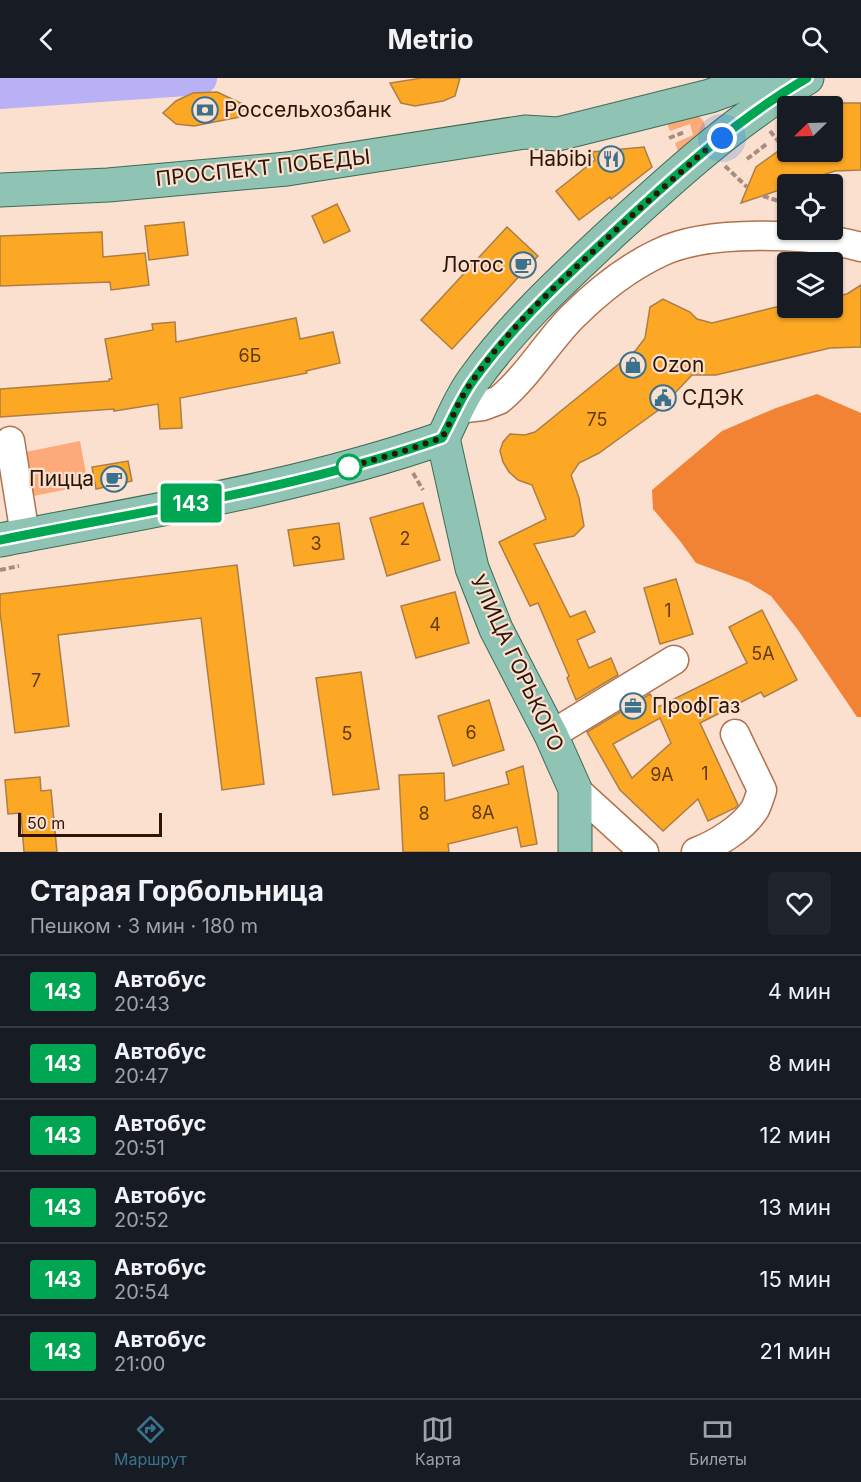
<!DOCTYPE html>
<html lang="ru">
<meta charset="utf-8">
<style>
:root{--surface:#171b24;--page:#20242c;--text:#f1f3f6;--muted:#9ea1a6;--line:#363941;--accent:#3a728d}
body{margin:0;font-family:Inter,sans-serif;background:var(--page);color:var(--text);height:100vh;display:flex;flex-direction:column;font-size:22px;white-space:nowrap}
*{box-sizing:border-box;margin:0}
p{font-size:20px;color:var(--muted)}
.icon{flex:none;width:33px;height:33px;fill:none;stroke:currentColor;stroke-width:2;stroke-linecap:round;stroke-linejoin:round}
.map{position:relative;height:774px;overflow:hidden}
.panel{display:flex;flex-direction:column;background:var(--surface);flex:1}
.panel>*{flex:none}
.badge{padding:0 12px;border-radius:4px;font-size:21px;line-height:39px}
.needle{width:39px;rotate:247deg}
.buttons{position:absolute;left:777px;top:18px;display:grid;gap:12px}
.buttons a{display:grid;place-items:center;width:66px;height:66px;border-radius:6px;background:var(--surface);box-shadow:0 2px 4px #0004;font-size:30px}
.scale{position:absolute;left:18px;bottom:15px;width:144px;box-sizing:border-box;padding-left:6px;border:3px solid #2e1506;border-top:0;font-size:16px;line-height:21px;white-space:nowrap;color:#2e1506;-webkit-text-stroke:4px #fbdfcf;paint-order:stroke}
.you{position:absolute;width:30px;height:30px;margin:-15px;border:4px solid #fff;border-radius:50%;background:#1a73e8;box-shadow:0 0 0 9px #1a73e833}
.map>.badge{position:absolute;translate:-50% -50%;box-shadow:0 0 0 3px #fff}
.round{display:grid;place-items:center;flex:none;width:63px;height:63px;border-radius:6px;background:var(--page)}
.summary{display:flex;align-items:center;justify-content:space-between;height:102px;padding:0 30px}
h1{font-size:28px;font-weight:700;line-height:45px}
ul{padding:0;list-style:none}
li{display:flex;align-items:center;gap:18px;height:72px;padding:0 30px;border-top:2px solid var(--line)}
li div{flex:1}
li b{display:block;font-size:22px}
li em{font-style:normal}
li .badge{min-width:66px;font-weight:700;text-align:center}
header{display:flex;justify-content:space-between;align-items:center;height:78px;padding:0 30px;background:var(--surface);font-size:27px;font-weight:700}
.menu{display:flex;justify-content:space-around;align-items:center;height:84px;border-top:2px solid var(--line);background:var(--surface);font-size:16px;color:var(--muted)}
.menu a{display:grid;justify-items:center;gap:3px}
.menu .on{color:var(--accent)}
.map>svg:first-child{display:block}
.green{fill:#fcaa79}
.forest{fill:#f28234}
.lines{fill:none;stroke-linecap:round;stroke-linejoin:round}
.river{stroke:#bab0f5;stroke-width:34}
.building{fill:#fda824;stroke:#ac7e44;stroke-width:1.5;fill-rule:evenodd}
.minor-casing{stroke:#b1734e;stroke-width:31}
.major-casing{stroke:#3d6c56;stroke-width:35}
.path{stroke:#a88d7e;stroke-width:4;stroke-dasharray:6 3;stroke-linecap:butt}
.minor{stroke:#fff;stroke-width:28}
.major{stroke:#8fc3b3;stroke-width:33}
.line-casing{stroke:#fff;stroke-width:14}
.line{stroke:#00a651;stroke-width:9}
.walk{stroke:#2e1506;stroke-width:6;stroke-dasharray:0 10.8}
.stop-dot{fill:#fff;stroke:#00a651;stroke-width:3}
.labels{text-anchor:middle;stroke-width:4.5;stroke-linejoin:round;paint-order:stroke}
.number-label{font-size:18px;fill:#623a0e}
.poi-label{font-size:21px;fill:#2e1506;stroke:#fbdfcf;text-anchor:start}
.street-label{font-size:21px;fill:#2e1506;stroke:#fbdfcf}
</style>
<header><svg class="icon" aria-label="back" viewBox="0 0 24 24"><path d="M15 5l-7 7 7 7"/></svg>Metrio<svg class="icon" aria-label="search" viewBox="0 0 24 24"><circle cx="10" cy="10" r="6"/><path d="M15 15l6 6"/></svg></header>
<div class="map">
<svg width="861" height="774" viewBox="0 0 861 774">
<rect width="100%" height="100%" fill="#fbdfcf"/>
<!-- green -->
<g class="green">
<polygon points="697,36 704,44 706,54 680,79 675,65 693,57 690,46 670,53 666,42"/>
<polygon points="80,363 88,407 29,419 21,375"/>
</g>
<!-- forest -->
<polygon class="forest" points="817,316 861,335 861,639 857,639 798,552 771,518 748,504 696,485 680,463 653,431 652,412 722,353 776,330"/>
<g class="lines">
<!-- river -->
<polyline class="river" points="0,14 200,0"/>
</g>
<!-- building -->
<g class="building">
<polygon points="422,0 460,0 455,18 443,23 415,28 401,25 390,5"/>
<polygon points="217,14 247,28 239,36 240,39 194,48 176,46 163,35 176,23 193,15"/>
<polygon points="843,25 861,25 861,92 835,93 796,106 788,106 788,109 741,125 756,89 788,66 788,74 832,74 832,33"/>
<polygon points="644,69 652,89 611,121 610,119 579,142 556,113 595,82 592,74"/>
<polygon points="337,126 350,153 324,165 312,138"/>
<polygon points="184,144 188,177 149,182 145,148"/>
<polygon points="507,149 538,178 452,271 421,242"/>
<polygon points="102,154 103,179 145,175 149,207 111,212 110,204 0,208 0,158"/>
<polygon points="861,207 861,269 830,270 716,297 692,297 660,331 599,375 579,385 571,397 579,420 584,448 574,458 534,466 570,539 585,533 595,554 577,562 589,590 611,580 618,597 576,622 567,600 569,598 538,525 530,528 499,464 546,441 532,407 518,402 509,394 503,384 500,373 503,364 510,356 525,357 535,354 636,272 645,260 650,229 663,221 690,234 697,241 712,245 788,226 788,230 832,230 832,225 841,217 847,216"/>
<polygon points="296,240 300,261 333,254 340,285 306,293 307,295 180,320 182,350 160,351 158,326 114,333 114,331 0,339 0,311 109,303 109,301 112,301 105,261 153,252 152,246 175,244 176,264"/>
<polygon points="128,383 132,403 96,411 92,389"/>
<polygon points="423,425 440,482 387,498 370,440"/>
<polygon points="339,445 344,481 294,488 288,452"/>
<polygon points="237,487 264,706 222,712 201,540 58,557 69,648 15,655 0,534 0,516"/>
<polygon points="676,501 693,556 660,566 644,510"/>
<polygon points="455,514 469,565 416,580 401,528"/>
<path d="M762,532L797,602L764,619L761,614L700,645L738,727L735,730L708,743L698,721L663,753L620,712L587,654L650,616L658,629L747,585L729,549ZM660,640L671,665L632,700L613,666Z"/>
<polygon points="361,594 379,711 333,717 316,600"/>
<polygon points="489,622 504,672 453,688 438,638"/>
<polygon points="523,688 537,766 521,769 517,749 448,766 449,774 403,774 399,697 444,695 445,723 509,706 506,694"/>
<polygon points="40,699 41,713 51,712 57,774 24,774 21,735 8,736 5,702"/>
</g>
<g class="lines">
<!-- minor casing -->
<g class="minor-casing">
<g id="minor">
<path d="M457,331L483,328L499,322C527,299 546,266 571,240C596,215 627,190 659,175C707,151 810,155 861,169"/>
<polyline points="10,363 25,457"/>
<polyline points="551,657 674,582"/>
<polyline points="575,711 644,774"/>
<path d="M696,774C717,766 743,750 755,731C758,725 760,718 762,712L735,656"/>
</g>
</g>
<!-- major casing -->
<g class="major-casing">
<g id="major">
<polyline points="0,112 108,107 287,91 525,54 558,56 710,18 759,0"/>
<polyline points="443,360 472,490 496,551 551,657 575,711 575,774"/>
<path d="M0,462C149,433 299,410 443,360C453,340 461,318 475,300C514,246 563,201 612,155C673,99 735,42 807,0"/>
</g>
</g>
<!-- path -->
<g class="path">
<polyline points="770,53 783,69"/>
<polyline points="782,53 788,49"/>
<polyline points="669,60 685,54"/>
<polyline points="747,81 768,65"/>
<polyline points="725,88 747,109"/>
<polyline points="763,118 788,126"/>
<polyline points="413,395 423,412"/>
<polyline points="0,492 19,488"/>
</g>
<!-- minor -->
<use href="#minor" class="minor"/>
<!-- major -->
<use href="#major" class="major"/>
</g>
<g class="lines">
<!-- line casing -->
<g class="line-casing">
<path id="line" d="M0,462C148,432 299,411 442,360C453,340 461,318 475,300C515,245 566,198 616,152C675,97 737,41 807,0"/>
</g>
<!-- line -->
<use href="#line" class="line"/>
<!-- walk -->
<path class="walk" d="M349,389L346,390L401,374L442,360C451,344 457,326 467,311C499,262 541,221 584,182C627,141 672,102 716,63L722,60"/>
</g>
<!-- icons -->
<defs>
<g id="bank-ring" transform="scale(1.35)"><circle r="9.5" fill="#fbdfcf" stroke="#3a728d" stroke-width="1.5"/><path d="M-6-4H6V4H-6ZM0-2.3a2.3 2.3 0 1 0 0 4.6a2.3 2.3 0 1 0 0-4.6Z" fill="#3a728d"/></g>
<g id="restaurant-ring" transform="scale(1.35)"><circle r="9.5" fill="#fbdfcf" stroke="#3a728d" stroke-width="1.5"/><path d="M-5-6h1v4h1v-4h1v4h1v-4h1v5L-1.5 .5V6h-2V.5L-5-1ZM5-6V6H3V1.5H1.5Q1.5-4 5-6Z" fill="#3a728d"/></g>
<g id="cafe-ring" transform="scale(1.35)"><circle r="9.5" fill="#fbdfcf" stroke="#3a728d" stroke-width="1.5"/><path d="M-5.5-4.5H6V0H3Q3 3.5 0 3.5H-2.5Q-5.5 3.5-5.5 0ZM3-3.2v2h1.7v-2ZM-6 4.5H4V6H-6Z" fill="#3a728d"/></g>
<g id="shop-ring" transform="scale(1.35)"><circle r="9.5" fill="#fbdfcf" stroke="#3a728d" stroke-width="1.5"/><path d="M-5-2.5h2.3a2.7 3.5 0 0 1 5.4 0H5L5.5 6h-11ZM-1.5-2.5h3a1.5 2.3 0 0 0-3 0Z" fill="#3a728d"/></g>
<g id="civic-ring" transform="scale(1.35)"><circle r="9.5" fill="#fbdfcf" stroke="#3a728d" stroke-width="1.5"/><path d="M-.6-6.5H3V-4.5H.6V-3L4-1V1h2V6H-6V1h2V-1L-.6-3ZM-1.2 2.5V6h2.4V2.5Z" fill="#3a728d"/></g>
<g id="office-ring" transform="scale(1.35)"><circle r="9.5" fill="#fbdfcf" stroke="#3a728d" stroke-width="1.5"/><path d="M-6-3h4V-5.5h4V-3h4V5H-6ZM-1-4.5V-3h2v-1.5ZM-6 0V1H6V0Z" fill="#3a728d"/></g>
</defs>
<g fill-rule="evenodd">
<use href="#bank-ring" x="205" y="32"/>
<use href="#restaurant-ring" x="611" y="81"/>
<use href="#cafe-ring" x="523" y="187"/>
<use href="#shop-ring" x="633" y="287"/>
<use href="#civic-ring" x="663" y="320"/>
<use href="#cafe-ring" x="114" y="401"/>
<use href="#office-ring" x="633" y="628"/>
</g>
<!-- markers -->
<circle class="stop-dot" cx="349" cy="389" r="12"/>
<g class="labels">
<!-- number labels -->
<g class="number-label">
<text x="250" y="284">6Б</text>
<text x="597" y="348">75</text>
<text x="405" y="467">2</text>
<text x="316" y="472">3</text>
<text x="668" y="539">1</text>
<text x="435" y="553">4</text>
<text x="763" y="582">5А</text>
<text x="36" y="609">7</text>
<text x="471" y="661">6</text>
<text x="347" y="662">5</text>
<text x="705" y="702">1</text>
<text x="662" y="703">9А</text>
<text x="483" y="741">8А</text>
<text x="424" y="742">8</text>
</g>
<!-- poi labels -->
<g class="poi-label">
<text x="224" y="39">Россельхозбанк</text>
<text x="592" y="88" text-anchor="end">Habibi</text>
<text x="504" y="194" text-anchor="end">Лотос</text>
<text x="652" y="294">Ozon</text>
<text x="682" y="327">СДЭК</text>
<text x="94" y="408" text-anchor="end">Пицца</text>
<text x="652" y="635">ПрофГаз</text>
</g>
<!-- street labels -->
<g class="street-label">
<text transform="translate(263 90) rotate(-6)" y="7">ПРОСПЕКТ ПОБЕДЫ</text>
<text transform="translate(517 585) rotate(65)" y="7">УЛИЦА ГОРЬКОГО</text>
</g>
</g>
</svg>
<div class="buttons">
<a><svg class="needle" viewBox="-14 -14 28 28"><path d="M0-13l5 13h-10z" fill="#e53935"/><path d="M0 13l5-13h-10z" fill="#9ea1a6"/></svg></a>
<a><svg class="icon" aria-label="locate" viewBox="0 0 24 24"><circle cx="12" cy="12" r="6"/><path d="M12 2v4M12 18v4M2 12h4M18 12h4"/></svg></a>
<a><svg class="icon" aria-label="layers" viewBox="0 0 24 24"><path d="M12 4l9 5-9 5-9-5zM3 14l9 5 9-5"/></svg></a>
</div>
<div class="scale">50 m</div>
<div class="you" style="left:722px;top:60px"></div>
<b class="badge" style="left:191px;top:425px;background:#00a651;color:#fff">143</b>
</div>
<section class="panel">
<div class="summary"><div><h1>Старая Горбольница</h1><p>Пешком · 3 мин · 180 m</p></div><a class="round"><svg class="icon" aria-label="heart" viewBox="0 0 24 24"><path d="M12 20l-8-8c-3-5 5-10 8-4 3-6 11-1 8 4z"/></svg></a></div>
<ul>
<li><span class="badge" style="background:#00a651;color:#fff">143</span><div><b>Автобус</b><p>20:43</p></div><em>4 мин</em></li>
<li><span class="badge" style="background:#00a651;color:#fff">143</span><div><b>Автобус</b><p>20:47</p></div><em>8 мин</em></li>
<li><span class="badge" style="background:#00a651;color:#fff">143</span><div><b>Автобус</b><p>20:51</p></div><em>12 мин</em></li>
<li><span class="badge" style="background:#00a651;color:#fff">143</span><div><b>Автобус</b><p>20:52</p></div><em>13 мин</em></li>
<li><span class="badge" style="background:#00a651;color:#fff">143</span><div><b>Автобус</b><p>20:54</p></div><em>15 мин</em></li>
<li><span class="badge" style="background:#00a651;color:#fff">143</span><div><b>Автобус</b><p>21:00</p></div><em>21 мин</em></li>
</ul>
</section>
<nav class="menu">
<a class="on"><svg class="icon" aria-label="directions" viewBox="0 0 24 24"><path d="M12 3l9 9-9 9-9-9zM9 14v-3h6M13 9l2 2-2 2"/></svg>Маршрут</a>
<a><svg class="icon" aria-label="map" viewBox="0 0 24 24"><path d="M3 6l6-2 6 2 6-2v14l-6 2-6-2-6 2zM9 4v14M15 6v14"/></svg>Карта</a>
<a><svg class="icon" aria-label="tickets" viewBox="0 0 24 24"><path d="M3 7h18v10H3zM15 7v10"/></svg>Билеты</a>
</nav>
